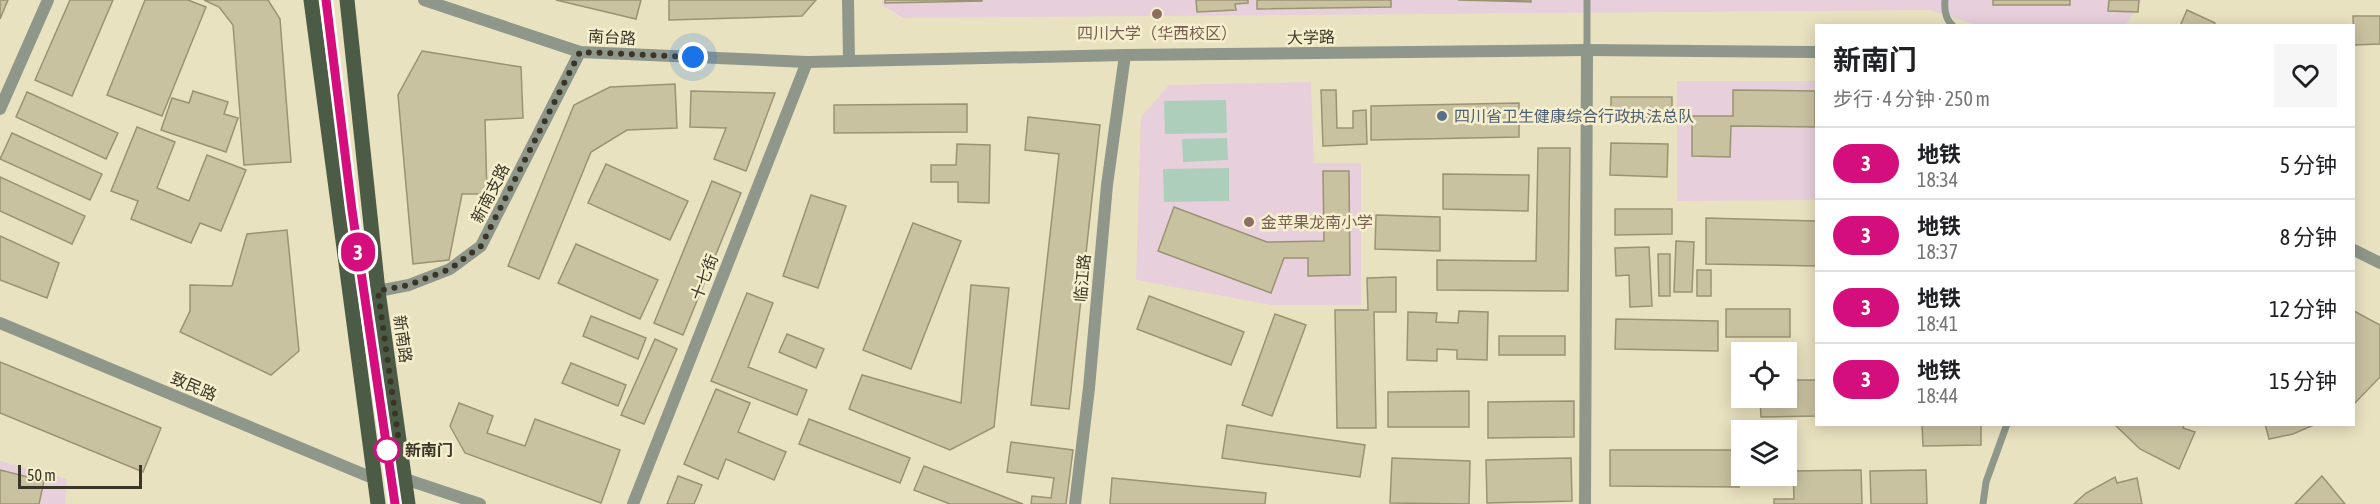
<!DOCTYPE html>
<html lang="zh">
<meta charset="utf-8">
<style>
:root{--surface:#fff;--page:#f6f6f6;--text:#202124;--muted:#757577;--line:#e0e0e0}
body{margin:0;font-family:"Asap Condensed","Noto Sans SC",sans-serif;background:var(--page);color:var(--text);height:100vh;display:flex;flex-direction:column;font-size:22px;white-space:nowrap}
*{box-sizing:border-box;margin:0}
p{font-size:20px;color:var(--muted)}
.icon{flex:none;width:33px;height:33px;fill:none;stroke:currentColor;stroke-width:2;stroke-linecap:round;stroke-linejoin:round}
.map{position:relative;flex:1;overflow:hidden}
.sheet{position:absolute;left:1815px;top:24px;width:540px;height:402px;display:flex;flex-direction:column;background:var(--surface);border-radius:0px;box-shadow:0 3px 15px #0003}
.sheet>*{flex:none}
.badge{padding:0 12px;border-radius:20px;font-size:21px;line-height:39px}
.tools{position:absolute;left:1731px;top:342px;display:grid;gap:12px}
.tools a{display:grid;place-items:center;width:66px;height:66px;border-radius:0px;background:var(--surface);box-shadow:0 3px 15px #0003;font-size:30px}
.scale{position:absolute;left:18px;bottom:15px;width:124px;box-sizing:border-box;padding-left:6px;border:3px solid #393628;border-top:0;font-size:16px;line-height:21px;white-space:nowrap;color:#393628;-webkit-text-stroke:4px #f6efcd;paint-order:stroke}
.you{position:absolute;width:30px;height:30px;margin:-15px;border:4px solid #fff;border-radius:50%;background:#1a73e8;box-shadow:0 0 0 9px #1a73e833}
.map>.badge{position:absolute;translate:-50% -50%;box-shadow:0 0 0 3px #fff}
.round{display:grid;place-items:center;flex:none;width:63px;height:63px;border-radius:0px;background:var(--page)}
.overview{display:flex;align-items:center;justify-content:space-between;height:102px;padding:0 18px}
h1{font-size:28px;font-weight:700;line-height:45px}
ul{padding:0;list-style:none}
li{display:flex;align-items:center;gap:18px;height:72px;padding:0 18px;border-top:2px solid var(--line)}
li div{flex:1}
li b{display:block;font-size:22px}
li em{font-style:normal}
li .badge{min-width:66px;font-weight:700;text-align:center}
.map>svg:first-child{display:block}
.education{fill:#e7d0db}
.green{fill:#aecebc}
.building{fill:#c9c2a0;stroke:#9a9373;stroke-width:1.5}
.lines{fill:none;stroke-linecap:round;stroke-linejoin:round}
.service{stroke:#8f978b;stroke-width:7}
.minor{stroke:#8f978b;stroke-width:12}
.tertiary{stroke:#8f978b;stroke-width:12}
.primary{stroke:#4c5b45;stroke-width:15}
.line-casing{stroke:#fff;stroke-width:14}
.line{stroke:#d40f7d;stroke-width:9}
.walk{stroke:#393628;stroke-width:6;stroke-dasharray:0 10.8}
.education-dot{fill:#8d6e63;stroke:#f6efcd;stroke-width:2}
.service-dot{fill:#5c6f8a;stroke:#f6efcd;stroke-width:2}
.stop-dot{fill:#fff;stroke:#d40f7d;stroke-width:3}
.labels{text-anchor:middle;stroke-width:5;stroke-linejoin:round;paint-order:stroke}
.education-label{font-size:16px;fill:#785e54;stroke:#f6efcd}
.street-label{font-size:16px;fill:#393628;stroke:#f6efcd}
.service-label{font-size:16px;fill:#4e5e75;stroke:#f6efcd;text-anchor:start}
.stop-label{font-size:16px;font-weight:bold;fill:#393628;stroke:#f6efcd;text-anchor:start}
</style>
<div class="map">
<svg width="2380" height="504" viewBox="0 0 2380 504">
<rect width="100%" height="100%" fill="#e9e2c0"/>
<!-- education -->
<g class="education">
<polygon points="882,0 2142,0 2125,26 1978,25 1930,10 903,18 882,5"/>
<polygon points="1677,81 1816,81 1816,200 1677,201"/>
<polygon points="1311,82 1314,163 1361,163 1361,305 1272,305 1136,280 1141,117 1169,85"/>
<polygon points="0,461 67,479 65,504 0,504"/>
</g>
<!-- green -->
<g class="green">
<polygon points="1226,100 1227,133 1165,134 1164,101"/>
<polygon points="1227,138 1228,160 1183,162 1182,139"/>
<polygon points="1229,168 1229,201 1164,202 1163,169"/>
</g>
<!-- building -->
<g class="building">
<polygon points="0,0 8,0 0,19"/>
<polygon points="70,0 113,0 72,96 35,80"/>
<polygon points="145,0 188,0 206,7 162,116 107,95"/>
<polygon points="204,0 268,0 280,19 291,162 244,165 233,25 219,7"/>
<polygon points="556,0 641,0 636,19"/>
<polygon points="669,0 816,0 802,16 669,20"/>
<polygon points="885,0 982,0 982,1 885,3"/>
<polygon points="1196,0 1248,0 1248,3 1235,4 1236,10 1197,12"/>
<polygon points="1257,0 1391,0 1391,7 1257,9"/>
<polygon points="1458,0 1531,0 1531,2"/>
<rect x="1993" y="0" width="77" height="5"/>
<polygon points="2109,0 2139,0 2138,12 2108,11"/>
<polygon points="2187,10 2215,23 2214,26 2180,26"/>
<polygon points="2353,16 2380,16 2380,44 2354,45"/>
<polygon points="422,51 521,67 523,118 485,120 487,194 462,194 449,260 413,264 398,95"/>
<polygon points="675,84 677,128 627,130 591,152 539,279 508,266 574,105 610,87"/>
<polygon points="1321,90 1336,90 1337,128 1353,128 1353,111 1366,110 1367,144 1323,146"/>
<polygon points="1733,90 1815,91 1815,127 1731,126 1730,157 1692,156 1692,116 1733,116"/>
<polygon points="193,91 228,102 224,114 238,118 226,152 161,130 172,98 189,103"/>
<polygon points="691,91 775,93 746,171 714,159 726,128 690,127"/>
<polygon points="27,92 118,133 106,159 16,117"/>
<rect x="1611" y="97" width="61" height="21"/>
<polygon points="1519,103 1519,137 1371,140 1371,106"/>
<polygon points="967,104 967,132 834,133 834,105"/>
<polygon points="1028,117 1100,125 1069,409 1031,405 1059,154 1025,150"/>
<polygon points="137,127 175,142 157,188 189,201 207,155 246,170 221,231 200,223 191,243 131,219 138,201 111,191"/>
<polygon points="12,133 102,174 90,200 0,159"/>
<polygon points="1611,143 1668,144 1667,177 1610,175"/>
<polygon points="957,144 990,145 989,203 958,202 958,182 931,182 931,165 956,165"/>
<polygon points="1538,148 1570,148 1568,291 1437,290 1437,260 1536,261"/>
<polygon points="606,164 688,201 670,240 588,203"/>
<polygon points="1323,171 1349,171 1350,275 1308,276 1308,258 1284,258 1271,293 1158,251 1174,207 1267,242 1324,241"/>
<polygon points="1443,174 1529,175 1528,211 1443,209"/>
<polygon points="0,177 85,216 72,244 0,211"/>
<polygon points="712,181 741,193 683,335 654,323"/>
<polygon points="811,195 846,206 818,288 783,276"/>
<polygon points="1615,209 1672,209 1672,234 1615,235"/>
<polygon points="1376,215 1440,217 1440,251 1375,249"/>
<polygon points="1706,218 1816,221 1816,266 1706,264"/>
<polygon points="913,223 961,241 911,369 863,350"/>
<polygon points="287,230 299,351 271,375 180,332 190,311 190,285 232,286 247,234"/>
<polygon points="0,236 59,263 47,298 0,280"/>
<polygon points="1676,241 1694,242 1692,292 1674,292"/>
<polygon points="576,244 658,280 640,319 558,283"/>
<polygon points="1649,247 1652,306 1630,307 1629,275 1616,276 1615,248"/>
<polygon points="1658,254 1670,254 1670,296 1659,296"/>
<rect x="1697" y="270" width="14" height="26"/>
<polygon points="1396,277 1396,312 1374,312 1376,428 1337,428 1335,310 1368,310 1367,278"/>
<polygon points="971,285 1009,288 994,427 950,450 849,409 862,375 961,403"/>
<polygon points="747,293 773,303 748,367 807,390 797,415 711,381"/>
<polygon points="1149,296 1244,332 1231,365 1137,329"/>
<rect x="1726" y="309" width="64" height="28"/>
<polygon points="1459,311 1488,312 1487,360 1457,359 1457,350 1437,349 1437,361 1407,360 1408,312 1437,313 1436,322 1458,323"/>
<polygon points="2354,311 2380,325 2380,377 2354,404"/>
<polygon points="1275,314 1306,325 1272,416 1242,405"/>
<polygon points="591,316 646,338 638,359 583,336"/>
<polygon points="1616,319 1718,321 1718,351 1615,349"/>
<polygon points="787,334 824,349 816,368 779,352"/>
<rect x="1499" y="336" width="66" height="19"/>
<polygon points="655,339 677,349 644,424 621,415"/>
<polygon points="0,362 161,428 143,472 0,413"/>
<polygon points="571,363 626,385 618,406 562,383"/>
<polygon points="1786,380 1816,380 1816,416 1761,417 1760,398 1786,398"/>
<polygon points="716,389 750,403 738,432 786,452 774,480 726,459 718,479 684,464"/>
<polygon points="1469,391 1469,427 1388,427 1388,392"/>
<polygon points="1574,401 1574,437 1488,438 1488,402"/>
<polygon points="459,403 493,416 487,433 525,446 535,419 620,450 601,503 465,453 450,426"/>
<polygon points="809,419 910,458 900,483 799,444"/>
<polygon points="1922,424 1981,424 1981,445 1923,446"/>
<polygon points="2114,424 2184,424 2183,428 2195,432 2179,469 2140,449"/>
<polygon points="2265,424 2316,424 2293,434 2269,439"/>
<polygon points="1227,425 1365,445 1360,477 1222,458"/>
<polygon points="1011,442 1073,450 1066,504 1031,504 1032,496 1051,498 1054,478 1007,472"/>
<polygon points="1610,450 1739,450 1739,487 1610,486"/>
<polygon points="1392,458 1470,461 1469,504 1390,503"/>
<polygon points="1571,458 1572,501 1487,503 1486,460"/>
<polygon points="924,466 1023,504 950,504 914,490"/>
<polygon points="0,470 44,481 39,504 0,504"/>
<polygon points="1861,470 1862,504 1774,504 1774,499 1794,499 1793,471"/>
<polygon points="1926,470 1927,504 1871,504 1870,471"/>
<polygon points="678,476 702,485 694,504 667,504"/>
<polygon points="2322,476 2345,504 2295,504"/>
<polygon points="2115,477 2117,483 2137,478 2142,504 2074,504 2086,493"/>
<polygon points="1112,478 1266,493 1265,504 1110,504"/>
</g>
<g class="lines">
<!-- service -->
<g class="service">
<path d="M1945,0C1944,10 1945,19 1953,26"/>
<polyline points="1587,50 1587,0"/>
<polyline points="1983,504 1986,482 2007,424"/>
</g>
<!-- minor -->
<g class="minor">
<polyline points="0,109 48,0"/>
<polyline points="378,291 409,285 450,269 481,246 580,52"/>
<polyline points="0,323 375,479"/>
<polyline points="405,479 480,504"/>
<polyline points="633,504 807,62"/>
<polyline points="1075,504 1089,388 1107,185 1125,55"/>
<polyline points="1585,504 1587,50"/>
</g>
<!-- tertiary -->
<g class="tertiary">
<polyline points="424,0 580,52 807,62 1125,55 1587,50 1816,52"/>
<polyline points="848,0 849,61"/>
<polyline points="2354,250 2380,263"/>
</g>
<!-- primary -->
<g class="primary">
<polyline points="311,0 378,504"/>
<polyline points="347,0 378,291 408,504"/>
</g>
</g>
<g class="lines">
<!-- line casing -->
<g class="line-casing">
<polyline id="line" points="326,0 352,210 395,504"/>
</g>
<!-- line -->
<use href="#line" class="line"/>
<!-- walk -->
<polyline class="walk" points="387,450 399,442 378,291 409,285 450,269 481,246 580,52 693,57"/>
</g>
<!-- markers -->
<g class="education-dot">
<circle cx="1157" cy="14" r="6"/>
<circle cx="1249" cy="222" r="6"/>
</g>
<circle class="service-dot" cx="1442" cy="116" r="6"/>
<circle class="stop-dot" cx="387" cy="450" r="12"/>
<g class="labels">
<!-- education labels -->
<g class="education-label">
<text x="1157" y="39">四川大学（华西校区）</text>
<text x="1261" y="228" text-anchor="start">金苹果龙南小学</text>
</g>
<!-- street labels -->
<g class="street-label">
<text transform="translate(612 37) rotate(3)" y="6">南台路</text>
<text transform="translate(1311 37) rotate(-1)" y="6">大学路</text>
<text transform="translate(490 193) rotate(-63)" y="6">新南支路</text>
<text transform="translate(704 277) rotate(-69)" y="6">十七街</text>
<text transform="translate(1082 278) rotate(-85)" y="6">临江路</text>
<text transform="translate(403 339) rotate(82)" y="6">新南路</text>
<text transform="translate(194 386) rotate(23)" y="6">致民路</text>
</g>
<!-- service labels -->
<g class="service-label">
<text x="1454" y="122">四川省卫生健康综合行政执法总队</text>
</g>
<!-- stop labels -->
<g class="stop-label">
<text x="405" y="456">新南门</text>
</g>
</g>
</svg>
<div class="tools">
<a><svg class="icon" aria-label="locate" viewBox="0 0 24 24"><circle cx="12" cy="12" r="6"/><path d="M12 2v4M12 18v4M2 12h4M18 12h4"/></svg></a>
<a><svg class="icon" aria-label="layers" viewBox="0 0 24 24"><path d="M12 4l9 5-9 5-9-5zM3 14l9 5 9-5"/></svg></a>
</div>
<div class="scale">50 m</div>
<div class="you" style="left:693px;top:57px"></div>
<b class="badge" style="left:358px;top:252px;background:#d40f7d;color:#fff">3</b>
<section class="sheet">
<div class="overview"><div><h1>新南门</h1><p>步行 · 4 分钟 · 250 m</p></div><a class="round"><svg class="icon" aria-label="heart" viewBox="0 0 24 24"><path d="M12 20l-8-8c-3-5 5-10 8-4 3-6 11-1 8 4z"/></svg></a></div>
<ul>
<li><span class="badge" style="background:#d40f7d;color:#fff">3</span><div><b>地铁</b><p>18:34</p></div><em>5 分钟</em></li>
<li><span class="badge" style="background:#d40f7d;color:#fff">3</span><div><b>地铁</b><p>18:37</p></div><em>8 分钟</em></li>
<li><span class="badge" style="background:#d40f7d;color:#fff">3</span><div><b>地铁</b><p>18:41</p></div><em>12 分钟</em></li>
<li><span class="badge" style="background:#d40f7d;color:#fff">3</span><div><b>地铁</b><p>18:44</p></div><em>15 分钟</em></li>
</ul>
</section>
</div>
